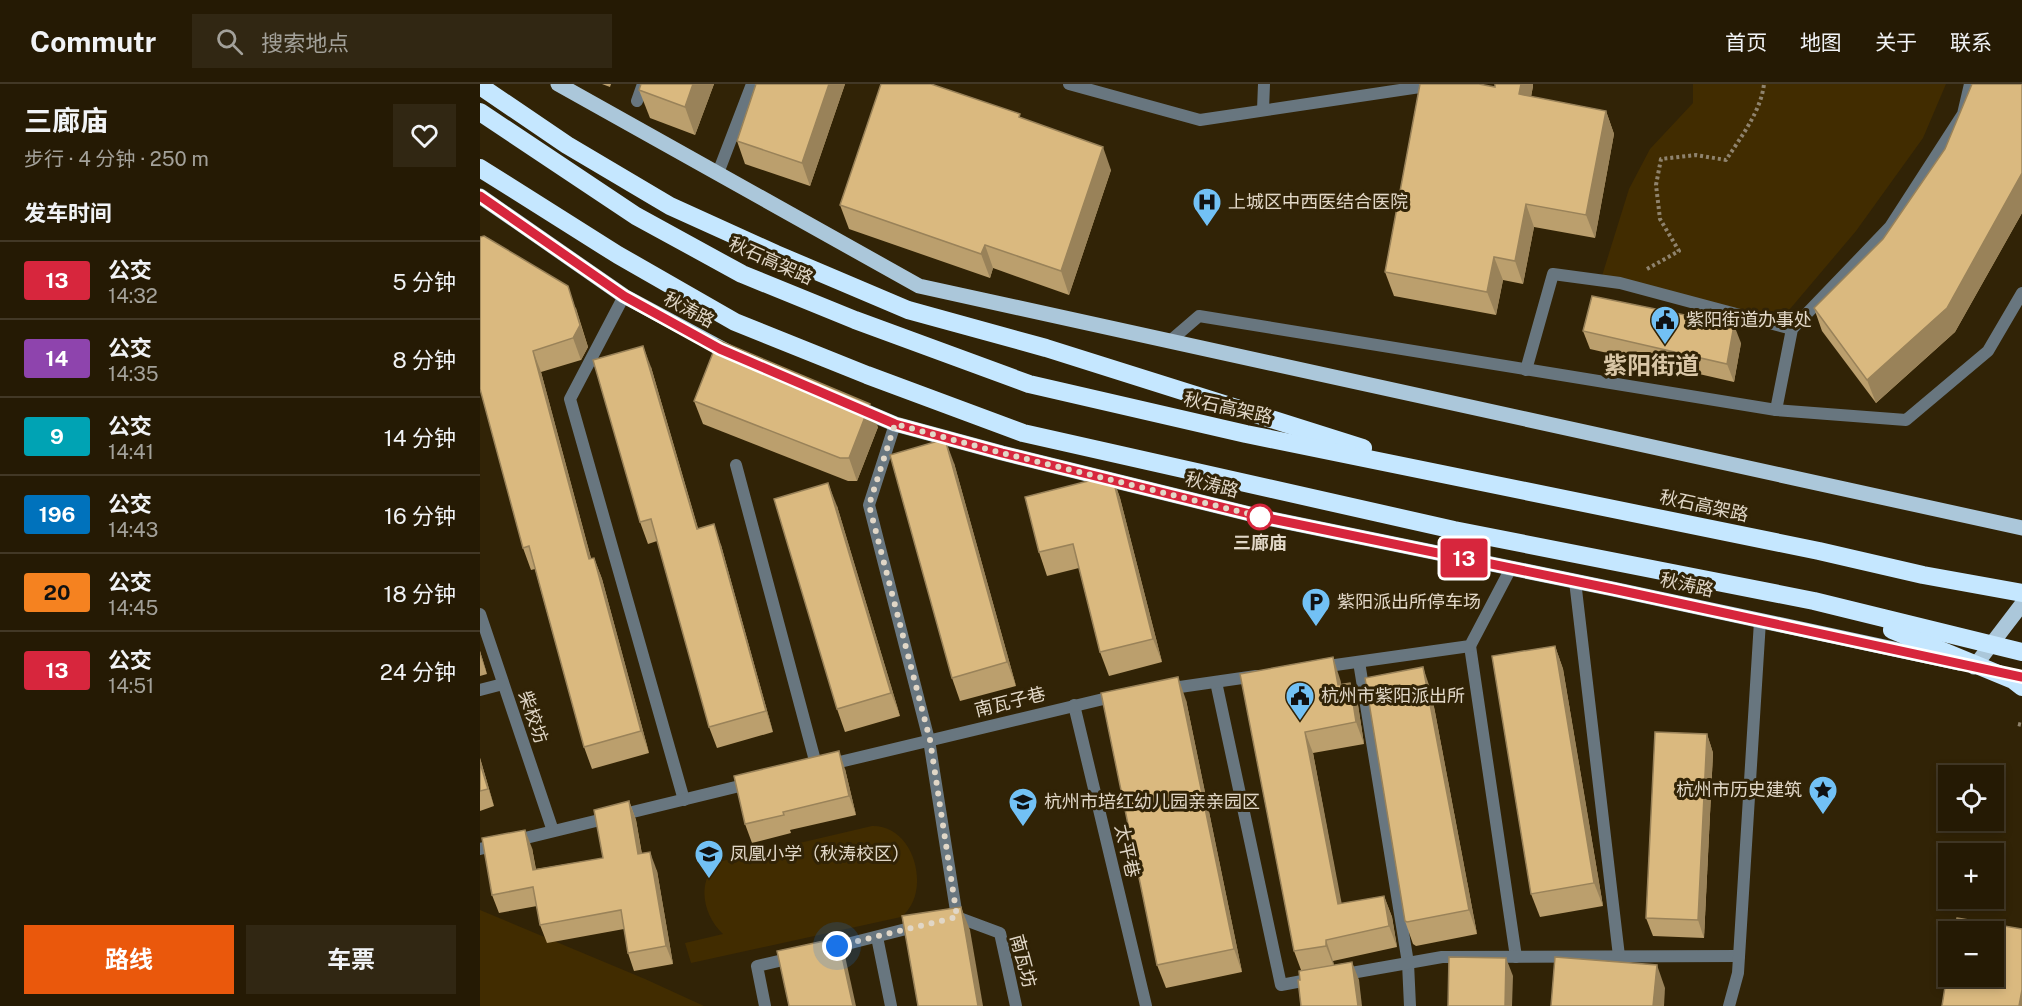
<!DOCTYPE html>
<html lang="zh">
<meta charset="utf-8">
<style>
:root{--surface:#251a04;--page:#312713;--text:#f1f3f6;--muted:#a3a19a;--line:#423826;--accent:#ea580c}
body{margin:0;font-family:"Public Sans","Noto Sans SC",sans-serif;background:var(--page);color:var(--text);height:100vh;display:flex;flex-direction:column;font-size:22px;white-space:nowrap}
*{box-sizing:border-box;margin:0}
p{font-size:20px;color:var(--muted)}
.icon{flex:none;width:33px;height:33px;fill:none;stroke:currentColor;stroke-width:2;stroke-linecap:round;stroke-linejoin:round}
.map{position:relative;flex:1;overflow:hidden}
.side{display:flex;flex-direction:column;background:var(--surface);width:480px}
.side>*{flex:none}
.badge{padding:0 12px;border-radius:4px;font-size:21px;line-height:39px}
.buttons{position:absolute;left:1458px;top:681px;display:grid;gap:12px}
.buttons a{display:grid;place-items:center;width:66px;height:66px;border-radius:0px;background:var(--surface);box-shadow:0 3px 9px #0003,0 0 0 2px var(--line);font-size:30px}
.you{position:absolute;width:30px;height:30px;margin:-15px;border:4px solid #fff;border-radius:50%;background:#1a73e8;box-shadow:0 0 0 9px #1a73e833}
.map>.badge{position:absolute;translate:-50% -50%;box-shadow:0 0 0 3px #fff}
h2{padding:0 24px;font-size:22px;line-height:54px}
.round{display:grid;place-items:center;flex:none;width:63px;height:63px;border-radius:0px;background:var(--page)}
.overview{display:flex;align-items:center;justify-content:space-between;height:102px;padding:0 24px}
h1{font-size:28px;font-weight:700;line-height:45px}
.cta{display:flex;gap:12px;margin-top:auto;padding:12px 24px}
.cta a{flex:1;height:69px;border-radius:0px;background:var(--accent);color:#fff;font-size:24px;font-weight:700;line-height:69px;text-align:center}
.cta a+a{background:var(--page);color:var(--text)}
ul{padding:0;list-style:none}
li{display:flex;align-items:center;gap:18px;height:78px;padding:0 24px;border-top:2px solid var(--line)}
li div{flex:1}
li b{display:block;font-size:22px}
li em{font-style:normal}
li .badge{min-width:66px;font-weight:700;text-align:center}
header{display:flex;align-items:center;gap:36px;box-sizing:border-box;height:84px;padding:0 30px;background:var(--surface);border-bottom:2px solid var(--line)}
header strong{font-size:28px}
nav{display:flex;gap:33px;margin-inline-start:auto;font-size:21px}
.search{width:420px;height:54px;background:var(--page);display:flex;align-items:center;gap:15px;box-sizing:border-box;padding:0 21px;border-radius:0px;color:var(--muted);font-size:22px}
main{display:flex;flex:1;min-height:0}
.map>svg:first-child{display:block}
.green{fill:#412c00}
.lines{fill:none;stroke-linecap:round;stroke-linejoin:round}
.path{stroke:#8f836d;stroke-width:4;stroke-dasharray:3 3;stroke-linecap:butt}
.lane{stroke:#68767f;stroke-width:12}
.street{stroke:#68767f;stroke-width:12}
.primary{stroke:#abc7da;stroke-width:15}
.highway{stroke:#c5e7ff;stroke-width:18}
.wall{fill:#bb9f6d}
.shaded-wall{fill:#998259}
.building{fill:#dab97f;stroke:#998259;stroke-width:1.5}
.line-casing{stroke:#fff;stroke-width:14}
.line{stroke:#d7263d;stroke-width:9}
.walk{stroke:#e1d7c7;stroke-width:6;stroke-dasharray:0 10.8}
.stop-dot{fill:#fff;stroke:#d7263d;stroke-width:3}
.labels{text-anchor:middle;stroke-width:6;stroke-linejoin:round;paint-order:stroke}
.poi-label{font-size:18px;fill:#e1d7c7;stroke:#312306;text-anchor:start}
.street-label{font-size:18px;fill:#e1d7c7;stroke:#312306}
.stop-label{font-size:18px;font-weight:bold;fill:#e1d7c7;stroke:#312306}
.district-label{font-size:24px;font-weight:bold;fill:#d9c6a6;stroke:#312306}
</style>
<header>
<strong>Commutr</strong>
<div class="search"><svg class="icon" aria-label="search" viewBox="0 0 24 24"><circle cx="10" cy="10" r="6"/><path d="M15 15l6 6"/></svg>搜索地点</div>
<nav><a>首页</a><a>地图</a><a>关于</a><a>联系</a></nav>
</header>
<main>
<section class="side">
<div class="overview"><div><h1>三廊庙</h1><p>步行 · 4 分钟 · 250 m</p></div><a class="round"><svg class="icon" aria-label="heart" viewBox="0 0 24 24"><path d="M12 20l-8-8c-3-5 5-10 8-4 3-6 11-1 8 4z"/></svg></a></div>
<h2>发车时间</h2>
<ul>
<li><span class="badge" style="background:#d7263d;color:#fff">13</span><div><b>公交</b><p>14:32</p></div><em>5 分钟</em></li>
<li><span class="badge" style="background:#8e44ad;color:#fff">14</span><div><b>公交</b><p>14:35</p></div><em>8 分钟</em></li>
<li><span class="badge" style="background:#00a3b4;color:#fff">9</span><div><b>公交</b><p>14:41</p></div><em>14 分钟</em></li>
<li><span class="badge" style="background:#0072bc;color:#fff">196</span><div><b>公交</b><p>14:43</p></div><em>16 分钟</em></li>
<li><span class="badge" style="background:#f58220;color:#111">20</span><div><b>公交</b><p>14:45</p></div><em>18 分钟</em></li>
<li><span class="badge" style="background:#d7263d;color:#fff">13</span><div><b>公交</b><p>14:51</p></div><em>24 分钟</em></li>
</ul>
<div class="cta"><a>路线</a><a>车票</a></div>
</section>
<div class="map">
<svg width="1542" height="922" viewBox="0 0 1542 922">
<rect width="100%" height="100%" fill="#312306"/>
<!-- green -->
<g class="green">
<polygon points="1213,0 1466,0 1443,54 1376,147 1299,238 1121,195 1149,105 1170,65 1213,19"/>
<path d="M392,742C436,741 452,810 421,833L211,879L205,859L243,850C223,831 216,798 238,778Z"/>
<polygon points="0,826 165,895 224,922 0,922"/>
</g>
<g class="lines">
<!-- path -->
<g class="path">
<path d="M1167,185L1199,167L1180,135L1176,101L1181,75L1216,71L1246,76C1261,53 1281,27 1284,0"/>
<polyline points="1538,640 1542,641"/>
</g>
<!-- lane -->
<g class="lane">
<polyline points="589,0 720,36 960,0"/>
<polyline points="157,17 163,0"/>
<polyline points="783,26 784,0"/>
<polyline points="144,212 90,315 204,716"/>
<polyline points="690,257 719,232 1296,326 1426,336 1508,267 1542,209"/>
<polyline points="1046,286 1073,190 1140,199 1312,245"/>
<polyline points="1296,326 1312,245 1410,143 1483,30 1490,0"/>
<polyline points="415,340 389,421 449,656 477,833 469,835"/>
<polyline points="256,381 337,684"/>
<polyline points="1095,497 1139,872"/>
<polyline points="0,530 73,747"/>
<polyline points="990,562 1036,873"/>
<polyline points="879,578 928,879 930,922"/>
<polyline points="841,583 990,562 1031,484"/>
<polyline points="736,598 801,901 833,895"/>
<polyline points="686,605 776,592"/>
<polyline points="0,606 23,600"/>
<polyline points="594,621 666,922"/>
<polyline points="347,681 636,612"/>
<polyline points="0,765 272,699"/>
<polyline points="477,833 520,849 536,922"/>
<polyline points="397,853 411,922"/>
<polyline points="347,865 438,842"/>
<polyline points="860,891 962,873 1259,872"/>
<polyline points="285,922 277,882 316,873"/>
<polyline points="1249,922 1258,889 1280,537"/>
</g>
<!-- street -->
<polyline class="street" points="238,89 272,0"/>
<!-- primary -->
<g class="primary">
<polyline points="78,0 439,202 1542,444"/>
<polyline points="0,112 144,212 254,271"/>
<polyline points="375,323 415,340 522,369 782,433 1133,505 1479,579"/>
<polyline points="1494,583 1542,520"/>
</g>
<!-- highway -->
<g class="highway">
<polyline points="0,2 87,61 190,122 296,170 428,226 566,264 883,364"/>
<polyline points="0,28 156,132 262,190 375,236 549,300 766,350 1339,467 1443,491 1542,509"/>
<polyline points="0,84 138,171 255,238 387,291 543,349 974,446 1334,517 1542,568"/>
<polyline points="1412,546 1533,596 1542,603"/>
</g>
</g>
<!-- wall -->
<g class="wall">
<polygon points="122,0 131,0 130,3"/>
<polygon points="234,0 215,51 170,34 159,6"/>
<polygon points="365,0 330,102 265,80 257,57"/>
<polygon points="1542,0 1542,129 1475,248 1396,319 1342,247 1334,224 1403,155"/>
<polygon points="1053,2 1051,13 1126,27 1134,50 1115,154 1054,143 1043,200 1023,196 1016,231 914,212 905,188 1015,3"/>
<polygon points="542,34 631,86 589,211 513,184 510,194 369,145 360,121"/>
<polygon points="4,152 96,224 108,263 101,276 61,288 111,474 114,474 122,495 169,669 112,685 104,663 55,485 51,486 43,464"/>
<polygon points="1103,247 1261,259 1254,298 1110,265"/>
<polygon points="171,283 218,444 241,461 293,648 237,664 229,643 177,457 168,460 160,438"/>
<polygon points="214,317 398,343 377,397 368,397 223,340"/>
<polygon points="474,379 536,602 480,617 472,594"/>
<polygon points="632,391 640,414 682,578 629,592 620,568 599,484 567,492 559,468"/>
<polygon points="357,422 420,632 365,648 357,625"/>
<polygon points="1075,562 1083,585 1123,822 1060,833 1051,810"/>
<polygon points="0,567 7,590 0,592"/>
<polygon points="760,590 860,595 861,601 870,599 878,621 884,660 833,669 861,820 904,812 912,833 917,863 853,877 854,881 879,896 820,896 821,886 814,867"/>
<polygon points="951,607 997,850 936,862 933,860 925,837"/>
<polygon points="706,616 762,888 686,904 677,881"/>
<polygon points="1227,650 1233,669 1224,854 1173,852 1166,834"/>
<polygon points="0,674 14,722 0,727"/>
<polygon points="365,685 376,731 310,746 311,749 272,759 265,740"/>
<polygon points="149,717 156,736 162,770 177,787 193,880 154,887 148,869 144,845 67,859 60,841 57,822 19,829 12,811 52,764 56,785 123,774"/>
</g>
<!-- shaded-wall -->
<g class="shaded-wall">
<polygon points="213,0 234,0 215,51 205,23"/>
<polygon points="349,0 365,0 330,102 322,79"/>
<polygon points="1041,0 1053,0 1053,2 1047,33 1039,10"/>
<polygon points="1126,27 1134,50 1115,154 1106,131"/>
<polygon points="623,63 631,86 589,211 581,187"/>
<polygon points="1542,89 1542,129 1475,248 1396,319 1387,296"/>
<polygon points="1046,120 1054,143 1043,200 1035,177"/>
<polygon points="505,161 513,184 510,194 501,170"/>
<polygon points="1014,173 1023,196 1016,231 1007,208"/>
<polygon points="88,202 108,263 101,276 93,254"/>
<polygon points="1254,241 1261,259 1254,298 1247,280"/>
<polygon points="163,262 171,283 224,466 217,445"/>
<polygon points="53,267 61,288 117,497 109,475"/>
<polygon points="390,320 398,343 377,397 369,374"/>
<polygon points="465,355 474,379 536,602 527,578"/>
<polygon points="632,391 640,414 682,578 673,555"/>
<polygon points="348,399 357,422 420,632 411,609"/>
<polygon points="234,440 241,461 293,648 286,627"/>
<polygon points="114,474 122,495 169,669 161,647"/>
<polygon points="1075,562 1083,585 1123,822 1114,799"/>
<polygon points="0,567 7,590 0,571"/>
<polygon points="853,573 860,595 865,623 858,601"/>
<polygon points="943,583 951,607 997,850 989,826"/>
<polygon points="698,593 706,616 762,888 754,865"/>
<polygon points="870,599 878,621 884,660 876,638"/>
<polygon points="825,648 833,669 866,842 858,820"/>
<polygon points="1227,650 1233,669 1224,854 1218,836"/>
<polygon points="359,667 365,685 376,731 369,712"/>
<polygon points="0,674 14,722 0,679"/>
<polygon points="149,717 156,736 165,789 158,770"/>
<polygon points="45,746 52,764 59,804 53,786"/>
<polygon points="170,768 177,787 193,880 186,862"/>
<polygon points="904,812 912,833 917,863 909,842"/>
<polygon points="481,823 490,846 503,922 498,922"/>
<polygon points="358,854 365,872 376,922 373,922"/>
<polygon points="846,856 853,877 854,883 846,862"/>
<polygon points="1026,874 1033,892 1032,922 1025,922"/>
<polygon points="872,878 879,896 882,922 878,922"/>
<polygon points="1177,881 1185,904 1184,922 1173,922"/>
<polygon points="1542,906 1542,922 1539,922"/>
</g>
<!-- building -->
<g class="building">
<polygon points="161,0 213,0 205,23 159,6"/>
<polygon points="276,0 349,0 322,79 257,57"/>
<polygon points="401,0 451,0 540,30 539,33 623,63 581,187 505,161 501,170 360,121"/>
<polygon points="940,0 999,0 1015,3 1015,0 1041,0 1039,10 1126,27 1106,131 1046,120 1035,177 1014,173 1007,208 905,188"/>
<polygon points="1492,0 1542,0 1542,89 1467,224 1387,296 1334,224 1403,155 1465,65"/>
<polygon points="4,152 88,202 100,241 93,254 53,267 109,475 114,474 161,647 104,663 49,462 43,464 0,305 0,153"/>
<polygon points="1112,212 1254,241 1247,280 1103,247"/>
<polygon points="238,256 390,320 369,374 360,374 214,317"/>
<polygon points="163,262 217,445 234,440 286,627 229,643 171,435 160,438 113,276"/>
<polygon points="465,355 527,578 472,594 410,371"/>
<polygon points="632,391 673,555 620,568 593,460 559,468 545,413"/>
<polygon points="348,399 411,609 357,625 294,415"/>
<polygon points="1075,562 1114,799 1051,810 1012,572"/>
<polygon points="853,573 858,601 870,599 876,638 825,648 858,820 904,812 909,842 846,856 846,862 814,867 760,590"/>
<polygon points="943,583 989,826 927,838 925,837 885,594"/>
<polygon points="698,593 754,865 677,881 621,609"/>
<polygon points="1175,648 1227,650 1218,836 1166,834"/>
<polygon points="359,667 369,712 303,728 304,731 265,740 254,692"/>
<polygon points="0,679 8,705 0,707"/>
<polygon points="149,717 158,770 170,768 186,862 148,869 141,826 60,841 53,803 12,811 2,754 45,746 53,786 123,774 114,726"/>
<polygon points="481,823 498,922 438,922 422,832"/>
<polygon points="1477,834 1542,845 1542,906 1539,922 1462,922 1468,884 1468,892 1514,892 1514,848 1475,848"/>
<polygon points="358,854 373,922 309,922 297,867"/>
<polygon points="969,873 1026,874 1025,922 968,922"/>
<polygon points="1075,873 1177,881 1173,922 1071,922"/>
<polygon points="872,878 878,922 821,922 818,896 820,896 819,887"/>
</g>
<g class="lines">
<!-- line casing -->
<g class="line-casing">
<polyline id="line" points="0,112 144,212 240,265 415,340 522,369 782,433 1133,505 1542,593"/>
</g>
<!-- line -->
<use href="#line" class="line"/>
<!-- walk -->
<polyline class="walk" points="357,862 477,833 450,656 389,421 415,340 522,369 782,433 780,433"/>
</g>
<!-- icons -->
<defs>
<g id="hospital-pin" transform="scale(1.5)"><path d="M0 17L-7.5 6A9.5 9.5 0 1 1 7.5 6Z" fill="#72c1f5" stroke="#312306"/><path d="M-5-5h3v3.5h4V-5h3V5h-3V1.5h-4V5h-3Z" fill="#111"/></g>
<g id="civic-pin" transform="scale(1.5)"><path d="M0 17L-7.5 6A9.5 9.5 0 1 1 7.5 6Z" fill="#72c1f5" stroke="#312306"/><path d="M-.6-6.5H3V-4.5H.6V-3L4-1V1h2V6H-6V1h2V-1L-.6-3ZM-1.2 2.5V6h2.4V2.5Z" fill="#111"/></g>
<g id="parking-pin" transform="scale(1.5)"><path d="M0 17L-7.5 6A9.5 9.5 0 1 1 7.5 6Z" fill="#72c1f5" stroke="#312306"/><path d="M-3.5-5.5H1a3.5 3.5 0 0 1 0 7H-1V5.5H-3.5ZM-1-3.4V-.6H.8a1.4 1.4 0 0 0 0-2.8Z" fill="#111"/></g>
<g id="sight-pin" transform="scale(1.5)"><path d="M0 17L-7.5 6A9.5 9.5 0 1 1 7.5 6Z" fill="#72c1f5" stroke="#312306"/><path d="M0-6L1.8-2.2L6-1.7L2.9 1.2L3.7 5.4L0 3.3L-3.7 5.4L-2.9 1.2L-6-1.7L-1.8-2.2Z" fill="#111"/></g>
<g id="school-pin" transform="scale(1.5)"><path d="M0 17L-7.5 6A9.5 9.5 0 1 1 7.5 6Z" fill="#72c1f5" stroke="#312306"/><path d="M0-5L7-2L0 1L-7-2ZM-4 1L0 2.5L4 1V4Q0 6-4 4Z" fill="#111"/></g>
</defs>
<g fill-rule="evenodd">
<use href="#hospital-pin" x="727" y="118"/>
<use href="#civic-pin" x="1185" y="236"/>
<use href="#parking-pin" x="836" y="518"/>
<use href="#civic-pin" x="820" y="612"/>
<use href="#sight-pin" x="1343" y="706"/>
<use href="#school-pin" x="543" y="718"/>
<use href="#school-pin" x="229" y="770"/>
</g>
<!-- markers -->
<circle class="stop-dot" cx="780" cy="433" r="12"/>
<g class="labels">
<!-- poi labels -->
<g class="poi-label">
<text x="748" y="124">上城区中西医结合医院</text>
<text x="1206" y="242">紫阳街道办事处</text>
<text x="857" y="524">紫阳派出所停车场</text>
<text x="841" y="618">杭州市紫阳派出所</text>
<text x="1322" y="712" text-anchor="end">杭州市历史建筑</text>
<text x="564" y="724">杭州市培红幼儿园亲亲园区</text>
<text x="250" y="776">凤凰小学（秋涛校区）</text>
</g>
<!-- street labels -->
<g class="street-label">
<text transform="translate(291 177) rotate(24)" y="6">秋石高架路</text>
<text transform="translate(209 226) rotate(28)" y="6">秋涛路</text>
<text transform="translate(748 324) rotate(12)" y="6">秋石高架路</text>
<text transform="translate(732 401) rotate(14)" y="6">秋涛路</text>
<text transform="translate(1224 422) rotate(12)" y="6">秋石高架路</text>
<text transform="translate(1207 501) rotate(12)" y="6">秋涛路</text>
<text transform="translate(530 618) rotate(-14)" y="6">南瓦子巷</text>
<text transform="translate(53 633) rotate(71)" y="6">柴校坊</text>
<text transform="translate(647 767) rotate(77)" y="6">太平巷</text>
<text transform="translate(543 877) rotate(75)" y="6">南瓦坊</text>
</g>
<!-- stop labels -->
<g class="stop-label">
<text x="780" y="465">三廊庙</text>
</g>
<!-- district labels -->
<g class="district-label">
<text x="1171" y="290">紫阳街道</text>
</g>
</g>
</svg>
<div class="buttons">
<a><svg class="icon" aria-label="locate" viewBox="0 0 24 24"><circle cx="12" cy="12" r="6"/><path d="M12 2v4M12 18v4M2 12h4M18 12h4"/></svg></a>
<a>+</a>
<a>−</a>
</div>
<div class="you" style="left:357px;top:862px"></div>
<b class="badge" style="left:984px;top:474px;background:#d7263d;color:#fff">13</b>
</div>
</main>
